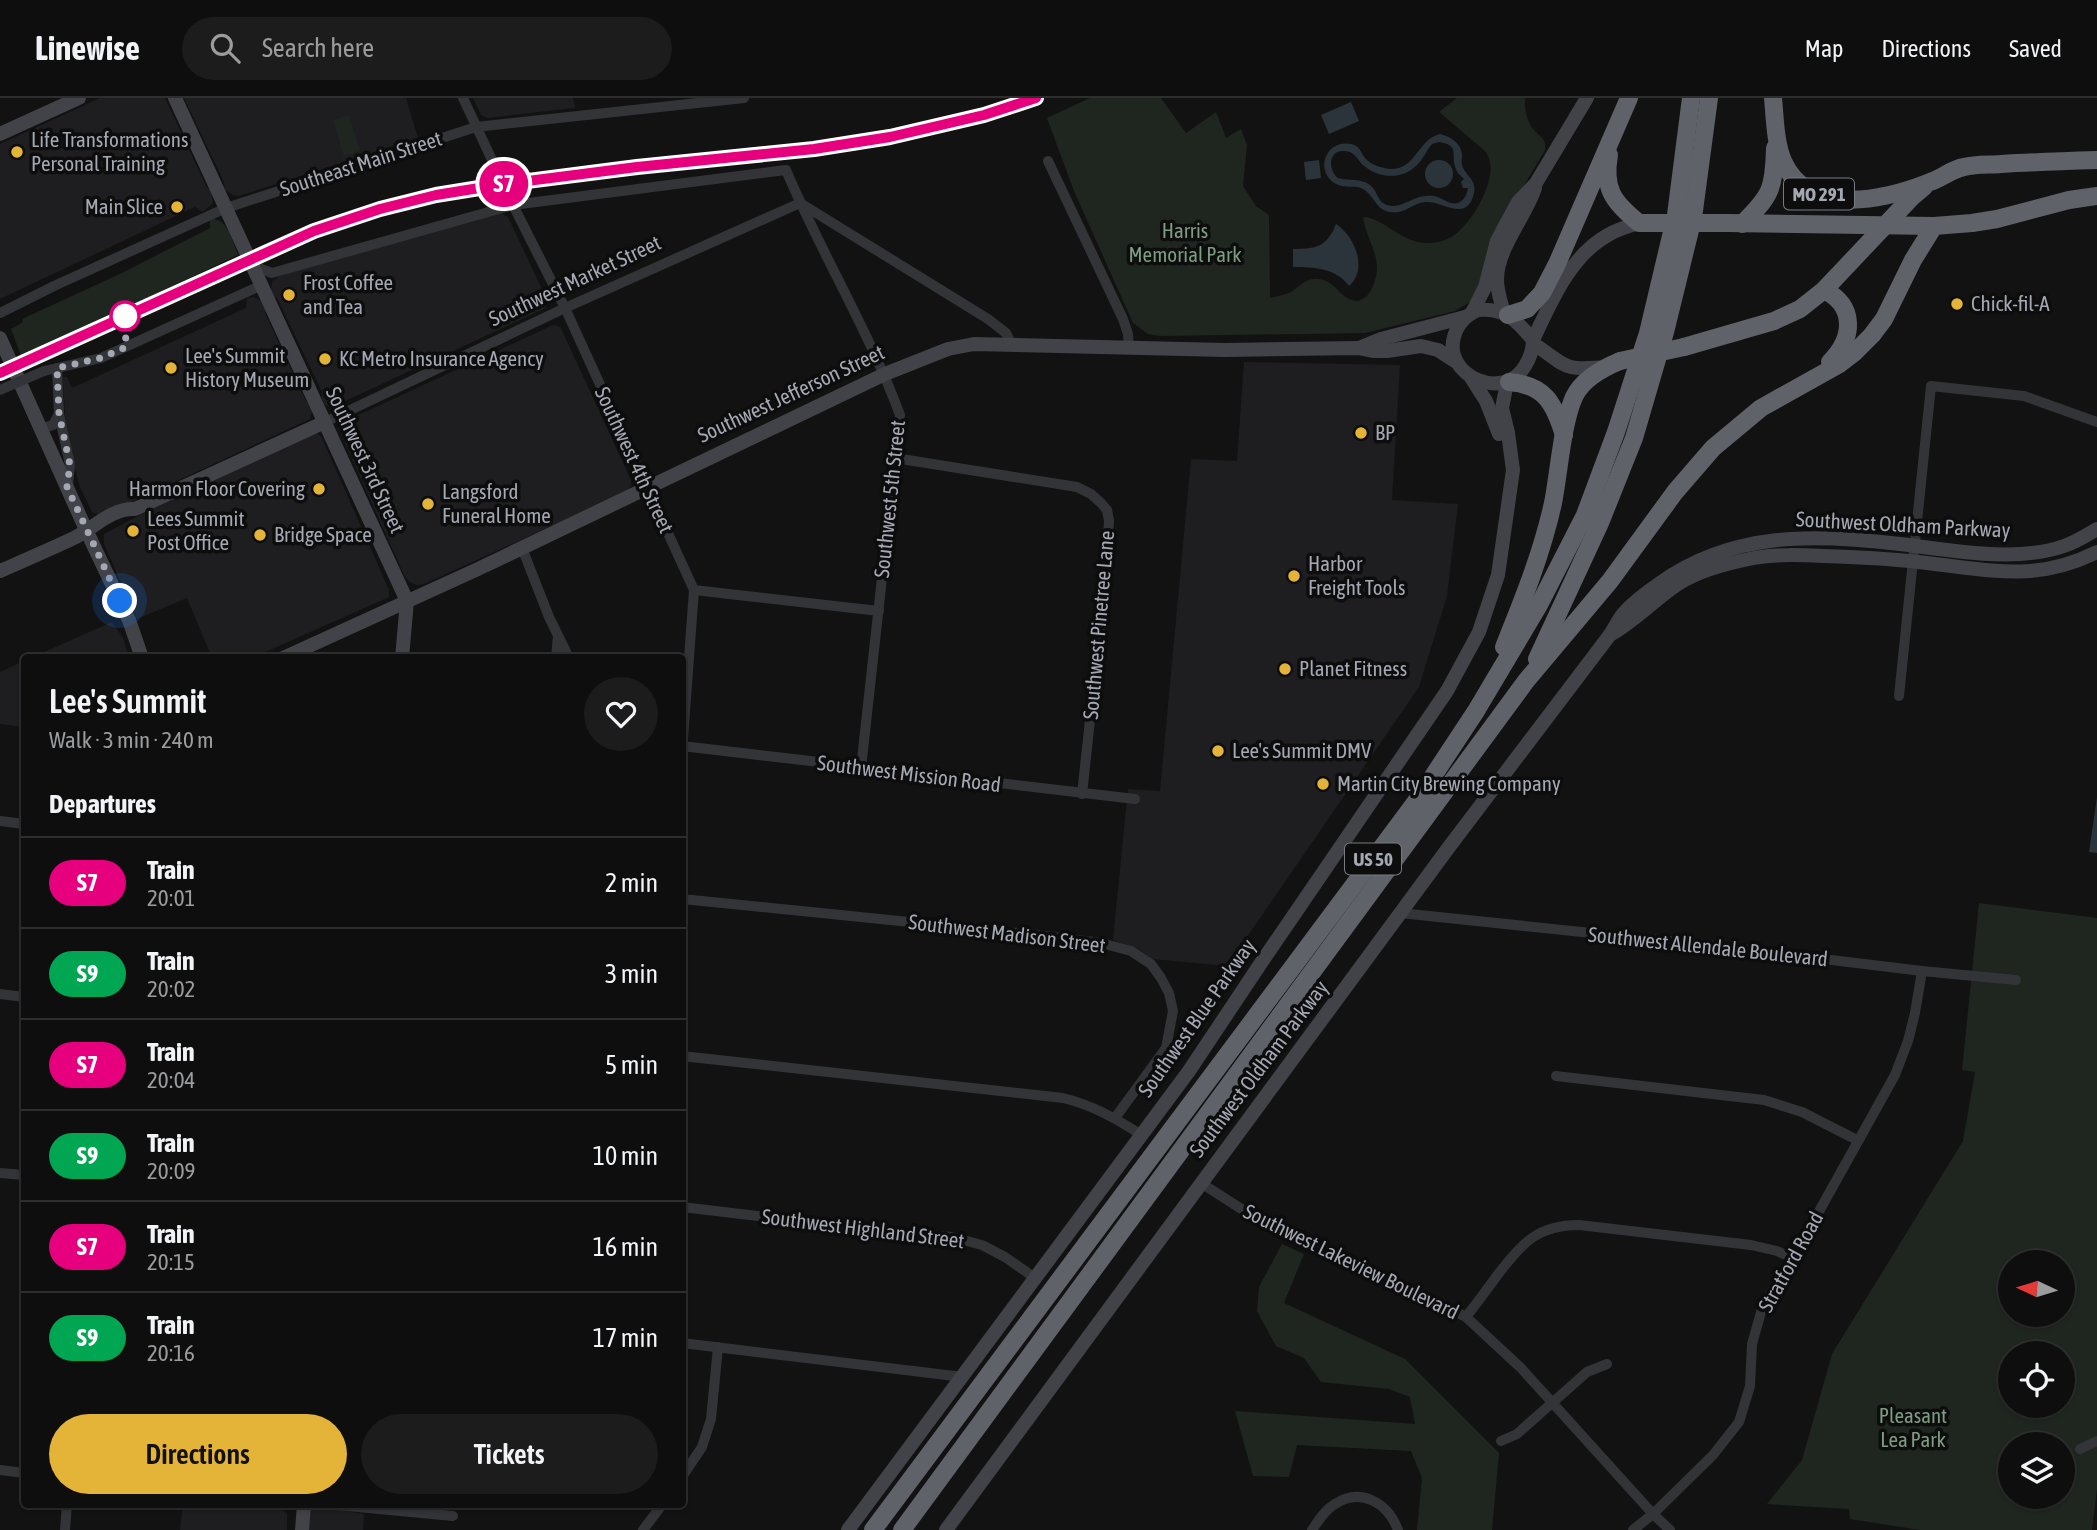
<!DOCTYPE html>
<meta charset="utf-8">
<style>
:root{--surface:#0e0e0e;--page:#1c1c1c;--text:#f1f3f6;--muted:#9b9c9e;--line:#2e2e2e;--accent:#e4b439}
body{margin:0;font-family:"Asap Condensed",sans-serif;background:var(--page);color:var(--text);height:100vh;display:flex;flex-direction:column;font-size:26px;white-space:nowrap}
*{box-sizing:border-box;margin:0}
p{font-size:23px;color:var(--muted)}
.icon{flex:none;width:38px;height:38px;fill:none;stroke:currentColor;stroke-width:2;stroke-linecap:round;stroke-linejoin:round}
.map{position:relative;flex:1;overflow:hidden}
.details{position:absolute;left:21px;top:556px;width:665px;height:854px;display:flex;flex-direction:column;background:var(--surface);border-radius:7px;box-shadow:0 2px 5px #0004,0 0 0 2px var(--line)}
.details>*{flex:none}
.badge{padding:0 14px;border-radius:23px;font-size:24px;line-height:46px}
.needle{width:46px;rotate:274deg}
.buttons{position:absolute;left:1998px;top:1152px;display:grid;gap:14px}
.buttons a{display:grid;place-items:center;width:77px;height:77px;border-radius:50%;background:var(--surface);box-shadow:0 2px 5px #0004,0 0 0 2px var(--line);font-size:35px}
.you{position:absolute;width:35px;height:35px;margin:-18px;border:5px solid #fff;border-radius:50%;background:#1a73e8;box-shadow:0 0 0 10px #1a73e833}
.map>.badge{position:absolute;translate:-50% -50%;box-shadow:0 0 0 4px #fff}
h2{padding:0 28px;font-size:26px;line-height:63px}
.round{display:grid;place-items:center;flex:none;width:74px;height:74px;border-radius:37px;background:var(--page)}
.summary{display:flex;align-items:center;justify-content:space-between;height:119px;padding:0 28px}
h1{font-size:33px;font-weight:600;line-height:52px}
.button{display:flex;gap:14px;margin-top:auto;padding:14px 28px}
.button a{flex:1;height:80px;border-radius:42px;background:var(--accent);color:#111;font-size:28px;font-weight:600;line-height:80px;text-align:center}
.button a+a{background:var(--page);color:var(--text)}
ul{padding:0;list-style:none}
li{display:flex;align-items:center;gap:21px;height:91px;padding:0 28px;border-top:2px solid var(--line)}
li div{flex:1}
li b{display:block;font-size:26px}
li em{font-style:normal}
li .badge{min-width:77px;font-weight:700;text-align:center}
header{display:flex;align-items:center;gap:42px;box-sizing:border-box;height:98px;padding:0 35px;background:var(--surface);border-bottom:2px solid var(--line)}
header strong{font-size:33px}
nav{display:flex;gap:38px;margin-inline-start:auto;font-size:24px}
.search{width:490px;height:63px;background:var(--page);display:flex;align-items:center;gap:18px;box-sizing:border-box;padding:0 24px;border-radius:38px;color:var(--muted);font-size:26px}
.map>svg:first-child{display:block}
.built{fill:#1e1e20}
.green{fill:#1f2620;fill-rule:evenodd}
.water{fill:#2c343b;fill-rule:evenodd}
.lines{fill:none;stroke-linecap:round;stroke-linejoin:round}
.street{stroke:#333438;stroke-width:10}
.secondary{stroke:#424348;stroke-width:14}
.highway{stroke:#606269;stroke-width:18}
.rail-casing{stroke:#4c4e53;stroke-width:5}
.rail{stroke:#0d0d0e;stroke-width:2.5;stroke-dasharray:8;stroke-linecap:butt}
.street-bridge{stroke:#333438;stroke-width:10}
.highway-bridge{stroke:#606269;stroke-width:18}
.line-casing{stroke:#fff;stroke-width:16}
.line{stroke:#e6007e;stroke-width:10}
.walk{stroke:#a4a8b3;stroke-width:7;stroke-dasharray:0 12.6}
.poi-dot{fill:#e4b439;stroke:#0d0d0e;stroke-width:2.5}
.stop-dot{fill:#fff;stroke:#e6007e;stroke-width:3.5}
.labels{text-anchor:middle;stroke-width:7;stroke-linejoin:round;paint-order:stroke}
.shield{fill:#0d0d0e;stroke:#777a82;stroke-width:2}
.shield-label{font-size:19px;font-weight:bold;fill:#a4a8b3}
.poi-label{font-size:21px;fill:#a4a8b3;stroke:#0d0d0e;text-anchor:start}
.street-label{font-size:21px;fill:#a4a8b3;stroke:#0d0d0e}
.park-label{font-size:21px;fill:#7d9d80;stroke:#0d0d0e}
</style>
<header>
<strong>Linewise</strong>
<div class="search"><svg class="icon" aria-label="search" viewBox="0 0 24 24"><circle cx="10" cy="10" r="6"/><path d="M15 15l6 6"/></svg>Search here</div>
<nav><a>Map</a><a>Directions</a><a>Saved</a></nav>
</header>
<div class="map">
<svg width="2097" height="1432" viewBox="0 0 2097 1432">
<rect width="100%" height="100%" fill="#121213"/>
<!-- built -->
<g class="built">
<polygon points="100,0 165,0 207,90 211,92 213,105 204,113 201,113 195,109 0,201 0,46"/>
<polygon points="184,0 406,0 418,40 239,98 233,97 225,92 224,84"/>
<polygon points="473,0 573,0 575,10 487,20 481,17"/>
<polygon points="501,115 508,119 547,202 546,210 345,303 343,308 334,310 325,307 322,301 322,294 277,200 273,199 271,194 272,183 283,176"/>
<polygon points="254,199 261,203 266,210 265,215 306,303 310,306 312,312 310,321 104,417 98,417 92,414 80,389 71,356 65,318 63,279 67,279 72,290 246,210 247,200"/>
<polygon points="555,227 561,230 564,237 631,382 631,388 628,393 424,486 417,487 410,484 405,479 339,332 338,327 340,323 348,318 352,320 551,228"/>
<polygon points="1244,264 1400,267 1392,402 1458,406 1447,498 1419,589 1227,868 1152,861 1140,852 1113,842 1128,691 1160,693 1191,361 1237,363"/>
<polygon points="317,335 321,338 389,492 389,499 252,560 212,560 187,500 137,521 104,446 104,436 193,389"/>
<polygon points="112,524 123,540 129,560 31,560"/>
<polygon points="24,563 24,629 0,626 0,574"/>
<polygon points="183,1407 250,1407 282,1411 287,1416 287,1432 180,1432"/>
<polygon points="316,1408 364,1416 363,1432 301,1432 308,1409"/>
</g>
<!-- green -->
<g class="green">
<path d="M1090,0H1161L1186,35L1216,14L1226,40L1241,31L1247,47L1243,88L1256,108L1269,117L1270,200C1277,198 1285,197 1291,194C1299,189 1305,181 1315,181C1334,180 1338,198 1352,202C1359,205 1366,200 1370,194C1387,164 1368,147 1363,120L1365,119C1385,121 1402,146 1429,145C1440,145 1450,141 1458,134C1476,119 1502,73 1485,53L1439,14L1457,0H1525C1524,11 1527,25 1535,33C1542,41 1546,40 1545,52L1492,141L1484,176L1470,204L1455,213L1365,235L1160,238L1148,236L1133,225L1074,93L1047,20Z"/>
<polygon points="349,17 360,53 344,58 333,22"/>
<path d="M212,121C228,121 233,144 238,157L22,260L11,231L23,224L22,221L122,175L210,130V122Z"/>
<path d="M1979,805L2097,820V1391L2092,1432H1920L1850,1421L1849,1411L1767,1406L1802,1362L1832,1256L1963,1043L1975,974L1962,972ZM2011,1164H2063V1216H2011ZM2011,1255H2063V1307H2011ZM2011,1346H2063V1398H2011Z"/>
<polygon points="1282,1146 1304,1156 1284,1205 1405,1261 1499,1355 1492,1432 1417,1432 1422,1380 1411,1353 1297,1347 1289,1379 1253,1378 1235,1313 1415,1326 1410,1299 1389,1291 1321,1284 1304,1260 1276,1248 1257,1213 1259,1189"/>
</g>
<!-- water -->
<g class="water">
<polygon points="1351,4 1359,23 1329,36 1321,17"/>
<path d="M1440,36C1451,39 1461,45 1462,57C1462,60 1461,63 1462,67C1465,78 1477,81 1474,95C1467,126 1442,102 1425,104C1412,105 1404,117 1390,114C1377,112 1376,102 1367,94C1359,86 1351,90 1342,88C1327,85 1319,68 1328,55C1333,46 1347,43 1356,48C1361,51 1362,57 1366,61C1371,67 1382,70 1390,71C1416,72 1418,41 1440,36ZM1439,44C1461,47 1450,58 1456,71C1457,75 1461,78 1464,81L1461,84L1463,90H1468C1467,96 1465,101 1460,104C1450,109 1444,100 1434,98C1413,95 1403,112 1387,107C1377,104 1378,93 1370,87C1361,80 1349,83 1338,80C1328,72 1328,52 1344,53C1353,53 1356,59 1361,65C1376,80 1400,83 1416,68C1423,62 1426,53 1432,46Z"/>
<polygon points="1319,62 1321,80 1306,82 1304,64"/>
<circle cx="1439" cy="76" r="14"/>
<path d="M1336,126C1354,138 1369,170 1349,188C1336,170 1314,169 1293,169V151C1316,151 1327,149 1336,126Z"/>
<polygon points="2097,699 2097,755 2089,754"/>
</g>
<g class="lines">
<!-- street -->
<g class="street">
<polyline points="463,0 513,107 565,210 694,492 682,654"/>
<polyline points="1048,63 1123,221 1128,236 1129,250"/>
<path d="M253,168L272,175L513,107L786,72C821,155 869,233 900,317L861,670"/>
<polyline points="0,215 54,188 226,110 476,29 744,0"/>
<polyline points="57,270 59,316 70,367 68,387"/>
<polyline points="44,273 101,260 260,188"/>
<polyline points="325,324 565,210 800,105 988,221 1006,235 1012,247"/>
<polyline points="41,331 53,327 59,316"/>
<polyline points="895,360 1077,389 1091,396 1101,405 1107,412 1109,423 1105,484 1082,696"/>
<polyline points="522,450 549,519 569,560"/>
<polyline points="694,492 879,513"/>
<polyline points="556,560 558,538"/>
<polyline points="1899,598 1931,288 2024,298 2097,324"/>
<polyline points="682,648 1135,701"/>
<polyline points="0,723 24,726"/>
<polyline points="682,801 1028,836 1101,845 1131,853 1151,866 1161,880 1169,895 1173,913 1166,950 1115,1020"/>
<polyline points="1400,815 1717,848 1922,873 2016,882"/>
<polyline points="0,896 24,899"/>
<path d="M682,958L1063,1000C1092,1007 1115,1020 1140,1036"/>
<polyline points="1556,978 1764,1002 1802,1014 1857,1042"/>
<polyline points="0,1075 24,1077"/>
<polyline points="1201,1085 1257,1121 1286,1137 1438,1204 1466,1219 1521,1270 1653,1416 1670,1432"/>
<polyline points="682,1109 902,1135 952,1139 982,1147 1005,1159 1035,1180"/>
<path d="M1466,1219C1477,1205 1488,1190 1499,1175C1522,1145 1538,1127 1579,1127L1751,1147L1777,1153L1793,1160"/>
<polyline points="682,1245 963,1279"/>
<polyline points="1501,1343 1517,1336 1587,1274 1607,1266"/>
<polyline points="2080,1351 2097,1343"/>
<polyline points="0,1372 24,1375"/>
<polyline points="682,1379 702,1349 711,1321 718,1249"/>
<polyline points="337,1407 453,1418"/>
<polyline points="65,1432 67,1407"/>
<polyline points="643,1432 662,1407"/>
<path d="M1312,1432C1318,1423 1325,1412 1335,1406C1361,1389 1388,1405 1398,1432"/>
<polyline points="1633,1432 1653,1416 1713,1357 1739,1324 1750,1288 1752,1246 1763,1207 1793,1160 1895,977 1908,943 1915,915 1922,873"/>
</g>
<!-- secondary -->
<g class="secondary">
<polyline points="175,0 407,503 402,560"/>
<polyline points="0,36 79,0"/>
<path d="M1478,212C1506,210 1516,222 1533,242C1533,250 1530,260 1525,268C1503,305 1443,277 1454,239C1457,227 1466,217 1478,212Z"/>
<polyline points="1472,215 1485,189 1497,143 1507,124 1518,104 1536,85 1587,0"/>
<path d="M1504,215C1501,204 1497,193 1497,182C1497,150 1525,120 1535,90"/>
<polyline points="0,240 87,434 129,522 142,560"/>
<path d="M1533,242C1551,204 1570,158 1608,137C1618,131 1628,128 1639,125"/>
<path d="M1534,246C1567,268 1562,273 1605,269"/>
<polyline points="1359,250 1381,241 1465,219"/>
<polyline points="1470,278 1486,303 1499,336"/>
<path d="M0,473C25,462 51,451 76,439C95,429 112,410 135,411L325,324"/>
<path d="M1610,537C1635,523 1654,502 1678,486C1700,472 1728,465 1754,460C1777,456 1800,457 1823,458C1861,459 1898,461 1935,466C1996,473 2039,483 2097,454"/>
<polyline points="283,560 478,471 885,276 948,251 974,246 1225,252 1358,250 1373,253 1387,253 1421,248 1438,252 1455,263"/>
<polyline points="302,1432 304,1407"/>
<polyline points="848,1432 1189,973 1261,865 1447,593 1479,534 1498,477 1513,372 1508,335 1502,310 1507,285"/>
<path d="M946,1432L1449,749L1609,538C1614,531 1618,522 1623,516C1633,504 1647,494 1660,485C1733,433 1815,436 1900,446C1951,452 2015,465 2064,448C2076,444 2087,437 2097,431"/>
</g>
<!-- highway -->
<g class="highway">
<path d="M1773,0C1775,20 1775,44 1783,63C1808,120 1885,102 1930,84C1942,80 1952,71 1964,69C1976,66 1989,67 2001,66C2033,64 2065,63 2097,62"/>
<path d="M1609,57C1603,91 1613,104 1639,125H1649"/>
<polyline points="1728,125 1934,128 1972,125 1997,121 2069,102 2097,98"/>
<path d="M1742,126C1771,98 1774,91 1775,50"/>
<path d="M1824,192C1856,208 1854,240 1830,264"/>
<polyline points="1508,217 1527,211 1542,195 1557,166 1629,0"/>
<polyline points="1684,249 1774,223 1800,211 1824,192 1911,100 1924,89"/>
<path d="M1509,284C1545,287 1554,305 1564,337"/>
<path d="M1504,549C1523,502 1542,455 1553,405C1559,375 1562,326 1574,299C1582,282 1603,270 1620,263"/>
<polyline points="1537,561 1600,425 1634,340 1665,234 1693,120 1709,0"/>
<polyline points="873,1432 1418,701 1476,613 1539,507 1585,417 1616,334 1648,235 1676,117 1691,0"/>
<polyline points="902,1432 1526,583 1610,483 1675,394 1713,350 1761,310 1838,267 1855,254 1872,237 1884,221 1913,162 1934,128"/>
</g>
<!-- rail casing -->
<g class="rail-casing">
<polyline id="rail" points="0,275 314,133 380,111 436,97 504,86 637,69 814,51 890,39 983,17 1036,0"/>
</g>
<!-- rail -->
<use href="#rail" class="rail"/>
<!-- street-bridge -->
<polyline class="street-bridge" points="0,292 44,273"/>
<!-- highway-bridge -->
<g class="highway-bridge">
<polyline points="1649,125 1728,125"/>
<polyline points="1620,263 1684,249"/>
</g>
</g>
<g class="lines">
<!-- line casing -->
<g class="line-casing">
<polyline id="line" points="0,275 314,133 380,111 436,97 504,86 637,69 814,51 890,39 984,17 1036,0"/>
</g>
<!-- line -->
<use href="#line" class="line"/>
<!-- walk -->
<polyline class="walk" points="120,503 67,389 70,367 59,316 57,270 101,260 126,249 125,218"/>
</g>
<!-- markers -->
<g class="poi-dot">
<circle cx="17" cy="54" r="7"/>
<circle cx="177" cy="109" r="7"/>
<circle cx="289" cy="197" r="7"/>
<circle cx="1957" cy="206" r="7"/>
<circle cx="325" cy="261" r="7"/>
<circle cx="171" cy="270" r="7"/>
<circle cx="1361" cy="335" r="7"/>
<circle cx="319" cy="391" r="7"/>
<circle cx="428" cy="406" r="7"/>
<circle cx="133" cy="433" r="7"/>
<circle cx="260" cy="437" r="7"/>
<circle cx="1294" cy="478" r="7"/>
<circle cx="1285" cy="571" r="7"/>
<circle cx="1218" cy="653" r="7"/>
<circle cx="1323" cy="686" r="7"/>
</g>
<circle class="stop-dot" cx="125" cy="218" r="14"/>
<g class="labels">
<!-- shield labels -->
<g class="shield">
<rect x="1784" y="80.5" width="70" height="31" rx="5"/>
<rect x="1345" y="745.5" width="56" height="31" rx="5"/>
</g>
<g class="shield-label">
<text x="1819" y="103">MO 291</text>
<text x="1373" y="768">US 50</text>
</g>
<!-- poi labels -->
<g class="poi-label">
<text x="31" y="49">Life Transformations<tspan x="31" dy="24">Personal Training</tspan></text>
<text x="163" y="116" text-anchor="end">Main Slice</text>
<text x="303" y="192">Frost Coffee<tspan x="303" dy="24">and Tea</tspan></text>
<text x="1971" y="213">Chick-fil-A</text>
<text x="185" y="265">Lee's Summit<tspan x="185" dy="24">History Museum</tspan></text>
<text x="339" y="268">KC Metro Insurance Agency</text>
<text x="1375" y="342">BP</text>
<text x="305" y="398" text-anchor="end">Harmon Floor Covering</text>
<text x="442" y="401">Langsford<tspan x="442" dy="24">Funeral Home</tspan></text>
<text x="147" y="428">Lees Summit<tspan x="147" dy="24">Post Office</tspan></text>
<text x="274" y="444">Bridge Space</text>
<text x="1308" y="473">Harbor<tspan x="1308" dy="24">Freight Tools</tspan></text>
<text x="1299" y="578">Planet Fitness</text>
<text x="1232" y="660">Lee's Summit DMV</text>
<text x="1337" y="693">Martin City Brewing Company</text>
</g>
<!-- street labels -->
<g class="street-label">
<text transform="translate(361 66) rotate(-18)" y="7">Southeast Main Street</text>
<text transform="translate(575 183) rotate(-25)" y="7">Southwest Market Street</text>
<text transform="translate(791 296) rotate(-25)" y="7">Southwest Jefferson Street</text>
<text transform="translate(365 362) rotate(65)" y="7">Southwest 3rd Street</text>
<text transform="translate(634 362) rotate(65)" y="7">Southwest 4th Street</text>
<text transform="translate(890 401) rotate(-84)" y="7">Southwest 5th Street</text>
<text transform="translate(1903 427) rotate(3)" y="7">Southwest Oldham Parkway</text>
<text transform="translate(1099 527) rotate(-85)" y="7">Southwest Pinetree Lane</text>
<text transform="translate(909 676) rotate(7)" y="7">Southwest Mission Road</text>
<text transform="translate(1007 836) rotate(7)" y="7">Southwest Madison Street</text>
<text transform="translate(1708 849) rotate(6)" y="7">Southwest Allendale Boulevard</text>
<text transform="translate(1197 920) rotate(-55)" y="7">Southwest Blue Parkway</text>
<text transform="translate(1259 971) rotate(-53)" y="7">Southwest Oldham Parkway</text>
<text transform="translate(863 1131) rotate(7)" y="7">Southwest Highland Street</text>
<text transform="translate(1351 1164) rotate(26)" y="7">Southwest Lakeview Boulevard</text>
<text transform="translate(1791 1164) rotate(-61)" y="7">Stratford Road</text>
</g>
<!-- park labels -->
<g class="park-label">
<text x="1185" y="140">Harris<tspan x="1185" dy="24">Memorial Park</tspan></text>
<text x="1913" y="1325">Pleasant<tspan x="1913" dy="24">Lea Park</tspan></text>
</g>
</g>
</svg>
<div class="buttons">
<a><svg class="needle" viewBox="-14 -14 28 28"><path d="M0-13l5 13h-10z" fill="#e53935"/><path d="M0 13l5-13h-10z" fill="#9b9c9e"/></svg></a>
<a><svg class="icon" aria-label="locate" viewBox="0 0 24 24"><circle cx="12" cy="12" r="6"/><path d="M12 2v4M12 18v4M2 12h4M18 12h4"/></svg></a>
<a><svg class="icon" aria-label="layers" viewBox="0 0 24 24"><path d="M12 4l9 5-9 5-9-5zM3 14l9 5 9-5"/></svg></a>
</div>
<div class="you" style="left:120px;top:503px"></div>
<b class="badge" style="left:504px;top:86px;background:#e6007e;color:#fff">S7</b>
<section class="details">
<div class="summary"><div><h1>Lee's Summit</h1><p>Walk · 3 min · 240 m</p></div><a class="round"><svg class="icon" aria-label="heart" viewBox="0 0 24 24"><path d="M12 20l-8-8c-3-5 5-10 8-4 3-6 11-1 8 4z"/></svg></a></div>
<h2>Departures</h2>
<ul>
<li><span class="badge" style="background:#e6007e;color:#fff">S7</span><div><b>Train</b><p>20:01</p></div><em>2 min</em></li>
<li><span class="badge" style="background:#00a651;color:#fff">S9</span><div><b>Train</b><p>20:02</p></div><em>3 min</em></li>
<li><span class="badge" style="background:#e6007e;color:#fff">S7</span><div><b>Train</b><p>20:04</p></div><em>5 min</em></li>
<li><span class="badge" style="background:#00a651;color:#fff">S9</span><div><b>Train</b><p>20:09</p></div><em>10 min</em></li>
<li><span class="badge" style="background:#e6007e;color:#fff">S7</span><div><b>Train</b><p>20:15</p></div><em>16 min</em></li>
<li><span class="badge" style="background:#00a651;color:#fff">S9</span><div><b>Train</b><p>20:16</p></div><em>17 min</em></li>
</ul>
<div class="button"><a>Directions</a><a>Tickets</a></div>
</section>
</div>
